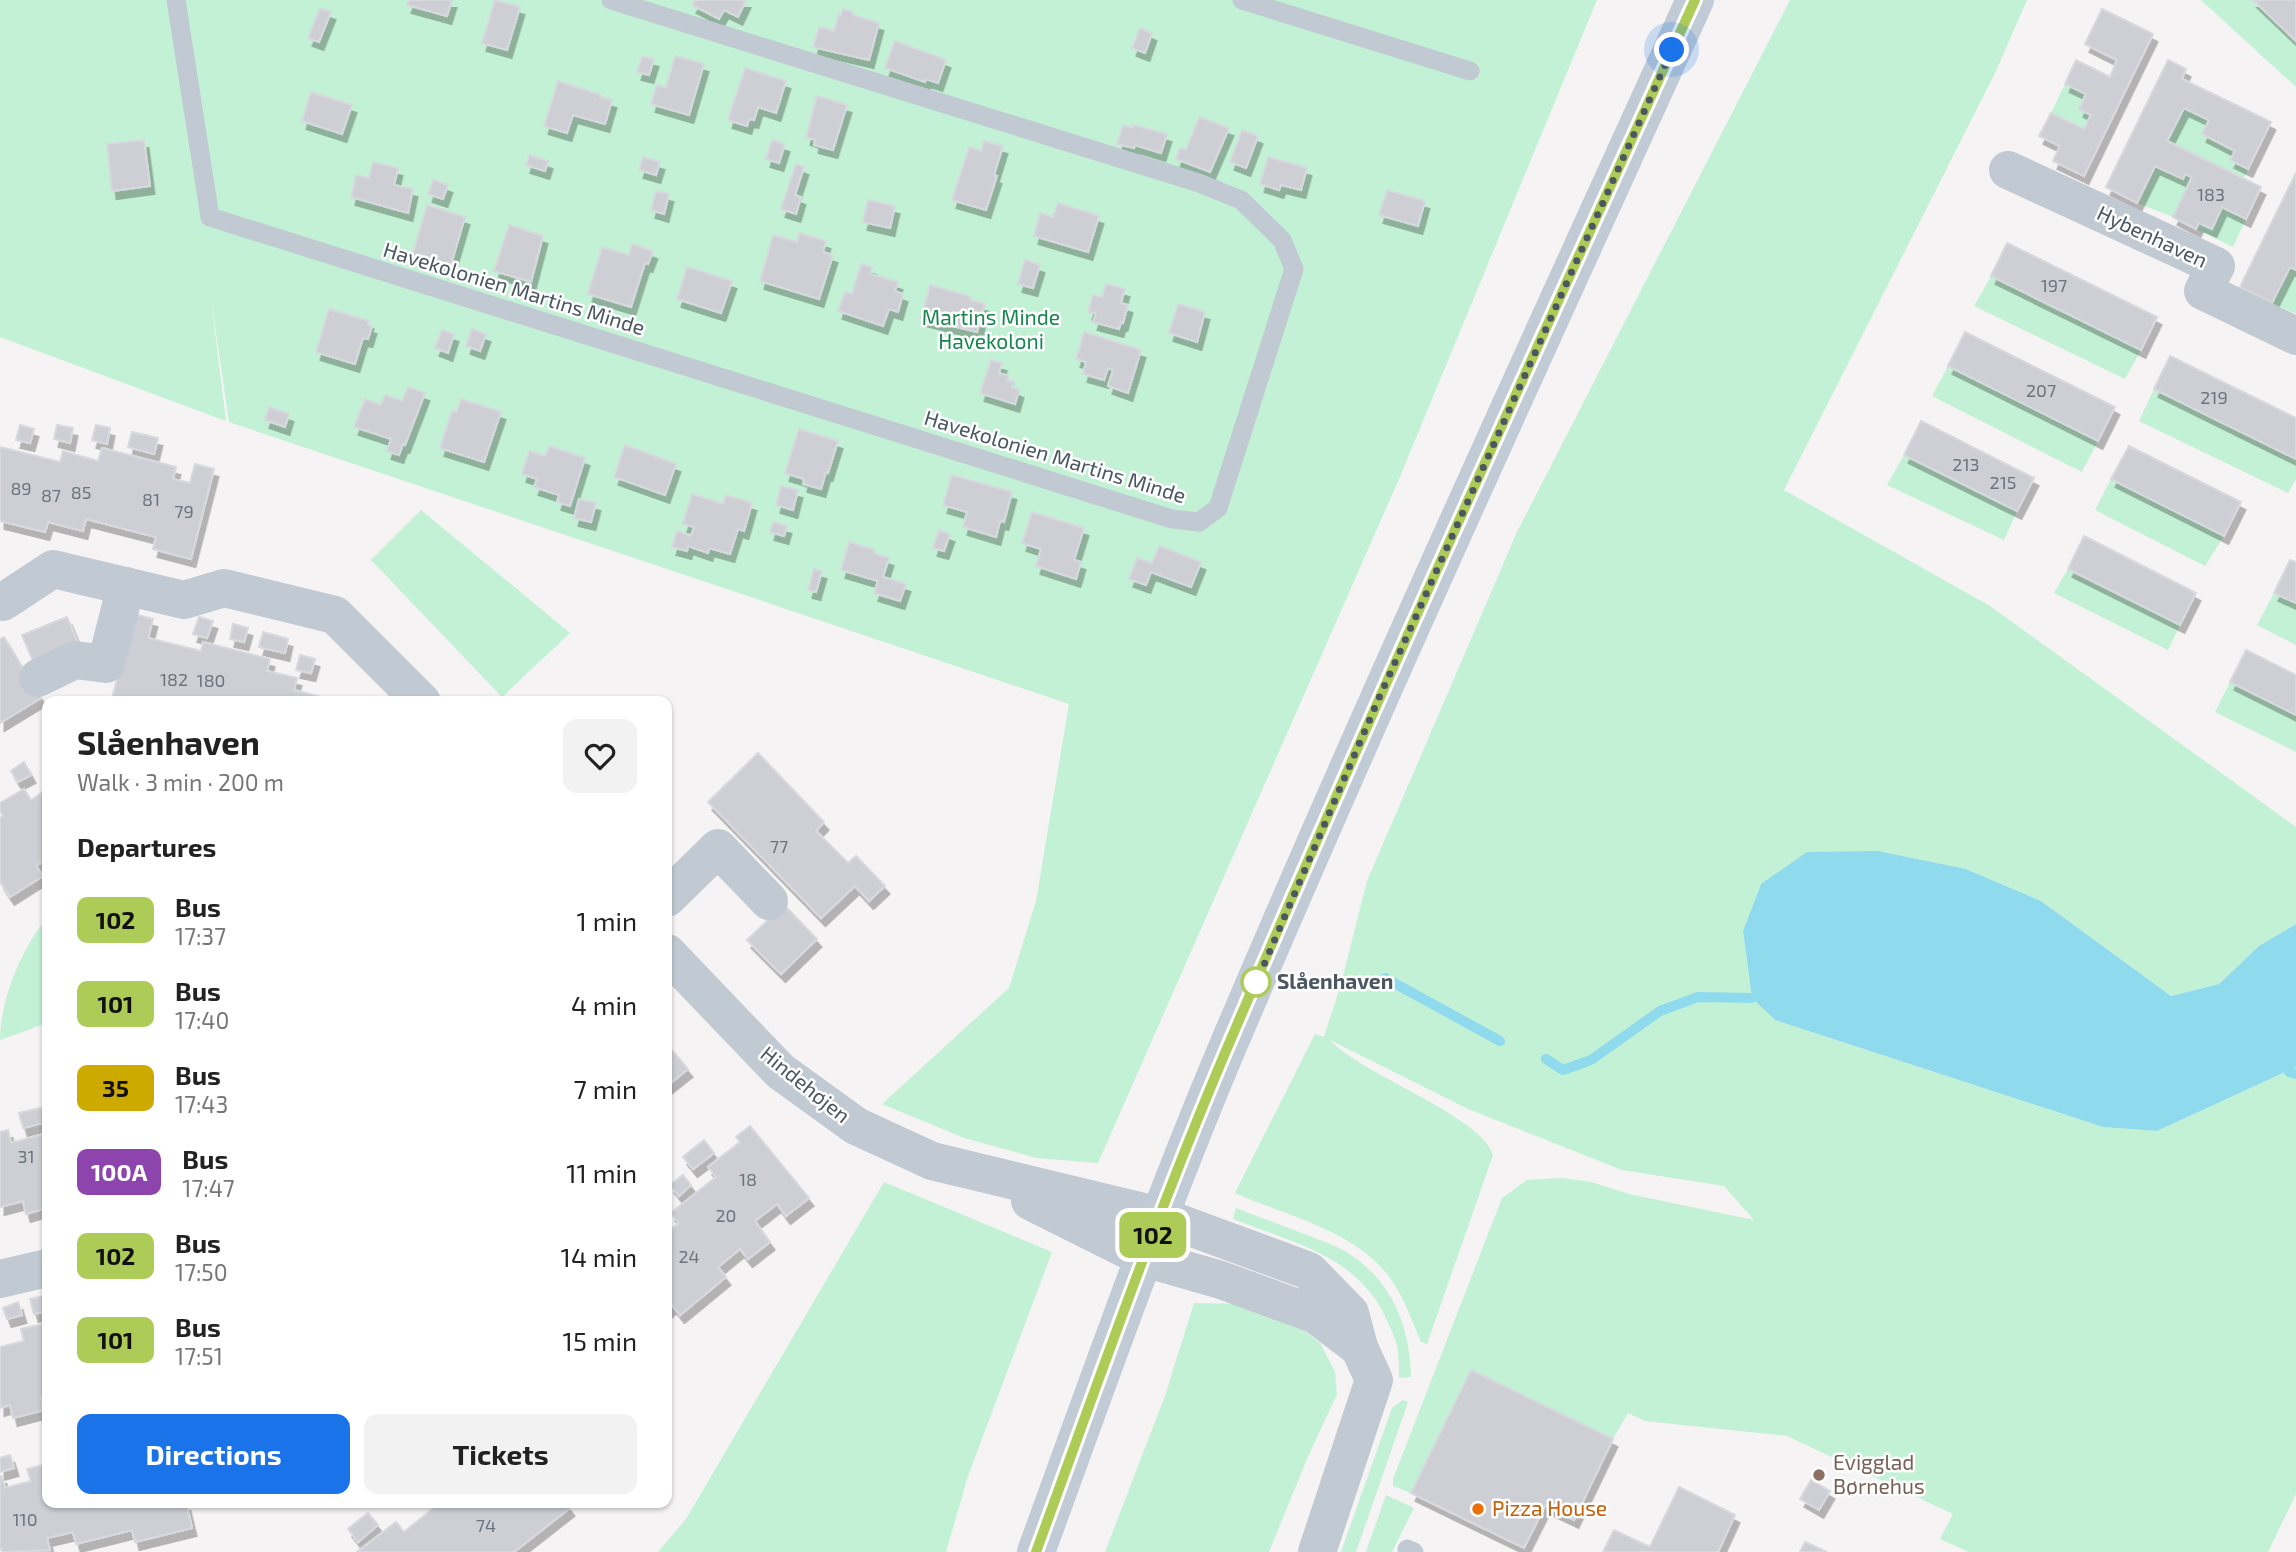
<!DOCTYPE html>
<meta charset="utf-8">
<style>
:root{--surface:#fff;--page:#f2f2f2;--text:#222;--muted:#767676;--accent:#1a73e8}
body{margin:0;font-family:"Exo 2",sans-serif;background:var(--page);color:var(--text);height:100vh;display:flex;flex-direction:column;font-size:26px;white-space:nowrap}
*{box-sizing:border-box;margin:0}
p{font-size:23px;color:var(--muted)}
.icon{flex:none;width:38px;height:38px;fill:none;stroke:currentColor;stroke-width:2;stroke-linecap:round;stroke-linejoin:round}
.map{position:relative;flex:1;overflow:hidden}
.details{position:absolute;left:42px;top:696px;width:630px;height:812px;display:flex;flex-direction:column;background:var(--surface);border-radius:14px;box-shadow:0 2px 5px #0004}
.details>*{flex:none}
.badge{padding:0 14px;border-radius:10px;font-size:24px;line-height:46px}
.you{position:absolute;width:35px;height:35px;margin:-18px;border:5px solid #fff;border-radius:50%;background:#1a73e8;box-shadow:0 0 0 10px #1a73e833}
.map>.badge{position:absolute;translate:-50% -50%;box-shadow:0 0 0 4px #fff}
h2{padding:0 35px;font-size:26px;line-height:63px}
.round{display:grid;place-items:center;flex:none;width:74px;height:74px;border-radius:14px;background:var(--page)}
.overview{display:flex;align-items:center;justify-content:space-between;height:119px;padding:0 35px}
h1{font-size:33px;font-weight:700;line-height:52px}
.action{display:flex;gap:14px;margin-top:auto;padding:14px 35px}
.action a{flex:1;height:80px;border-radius:14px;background:var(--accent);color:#fff;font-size:28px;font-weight:700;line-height:80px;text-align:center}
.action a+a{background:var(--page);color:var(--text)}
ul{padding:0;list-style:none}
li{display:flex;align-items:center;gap:21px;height:84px;padding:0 35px}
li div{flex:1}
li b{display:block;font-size:26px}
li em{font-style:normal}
li .badge{min-width:77px;font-weight:700;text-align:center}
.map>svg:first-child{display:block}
.green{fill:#c3f1d5}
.water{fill:#90daee}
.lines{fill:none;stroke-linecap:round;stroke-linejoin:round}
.stream{stroke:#90daee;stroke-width:10}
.building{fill:#cdcfd5;stroke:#d7d9de;stroke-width:2;filter:url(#shadow)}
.service{stroke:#c1cad2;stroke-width:19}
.minor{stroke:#c1cad2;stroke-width:38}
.secondary{stroke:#c1cbd6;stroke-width:38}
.line-casing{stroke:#fff;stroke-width:16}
.line{stroke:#adcb57;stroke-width:10}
.walk{stroke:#4a5661;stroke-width:7;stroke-dasharray:0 12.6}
.stop-dot{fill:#fff;stroke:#adcb57;stroke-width:3.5}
.education-dot{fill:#8d6e63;stroke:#fff;stroke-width:2.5}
.food-dot{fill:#e8710a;stroke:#fff;stroke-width:2.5}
.labels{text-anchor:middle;stroke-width:5;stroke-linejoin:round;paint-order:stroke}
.number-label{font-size:18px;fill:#6b747e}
.street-label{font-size:21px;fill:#4a5661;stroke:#fff}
.park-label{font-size:21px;fill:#17864f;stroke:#fff}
.stop-label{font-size:21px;font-weight:bold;fill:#4a5661;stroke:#fff;text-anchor:start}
.education-label{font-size:21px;fill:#785e54;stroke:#fff;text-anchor:start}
.food-label{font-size:21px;fill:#c56008;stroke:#fff;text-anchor:start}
</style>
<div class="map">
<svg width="2296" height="1552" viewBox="0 0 2296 1552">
<defs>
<filter id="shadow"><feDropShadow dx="4.5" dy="8" stdDeviation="0" flood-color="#0004"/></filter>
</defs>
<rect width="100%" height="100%" fill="#f5f3f3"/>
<!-- green -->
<g class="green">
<polygon points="0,0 1597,0 1399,479 1098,1163 1037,1158 964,1138 882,1104 1009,988 1036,901 1069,704 229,422 210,291 226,421 0,337"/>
<path d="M1790,0H2027L1995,73L1784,490L1990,606L2296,827V924L2259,946L2219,984L2171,996L2041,901L1966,869L1878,851L1761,884L1743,931L1752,998L1775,1020L2103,1127L2157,1131L2296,1067V1494L2268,1552H1969L1940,1539L1953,1514L1787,1436L1645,1421L1628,1413L1613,1439L1471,1370L1411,1493L1393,1486V1479L1502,1198L1527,1180L1562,1178L1591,1182L1629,1194L1754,1220L1724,1186L1622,1170L1468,1109L1330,1040C1360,1074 1482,1116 1493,1155L1427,1344L1421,1342C1410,1316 1400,1286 1380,1266C1342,1227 1284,1215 1235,1193L1315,1034L1324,1037L1341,984L1367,881L1517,532Z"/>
<polygon points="2201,0 2253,0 2296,41 2296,87"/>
<polygon points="2065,84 2086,94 2079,109 2091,115 2084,129 2051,113"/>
<polygon points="2184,108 2209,120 2202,134 2235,151 2231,160 2248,169 2244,178 2167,141"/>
<polygon points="2155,166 2182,179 2185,174 2192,177 2173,217 2137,203"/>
<polygon points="2222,207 2246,219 2233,247 2196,229 2199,223 2212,229"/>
<polygon points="2290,267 2296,270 2296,314 2272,303"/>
<polygon points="1991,276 2141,350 2125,379 1974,306"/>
<polygon points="1948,366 2098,441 2082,472 1932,396"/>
<polygon points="2154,389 2296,459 2296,479 2288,493 2139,421"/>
<polygon points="1904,455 2017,511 2004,540 1887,485"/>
<polygon points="2111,479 2224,536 2205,566 2095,510"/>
<polygon points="421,510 570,633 502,697 371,560"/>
<polygon points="2068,569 2180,625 2168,650 2054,593"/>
<polygon points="2274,593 2296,603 2296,645 2257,625"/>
<polygon points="2230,682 2296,715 2296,752 2215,712"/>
<path d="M47,917V1023L0,1040C1,996 21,951 47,917Z"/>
<polygon points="884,1182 1052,1252 968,1476 946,1552 658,1552 686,1519"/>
<path d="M1236,1208C1259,1217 1283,1226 1307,1235C1322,1241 1338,1246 1351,1255C1393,1283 1410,1328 1411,1377L1399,1378C1399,1367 1399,1355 1397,1345C1395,1338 1392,1331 1389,1325C1361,1256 1296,1244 1233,1219Z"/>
<polygon points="1194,1303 1240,1304 1306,1332 1320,1343 1335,1372 1337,1394 1307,1459 1269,1552 1105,1552 1165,1396"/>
<polygon points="1403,1400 1408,1402 1356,1552 1341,1552 1392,1408"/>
<polygon points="1386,1495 1414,1508 1392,1552 1366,1552"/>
</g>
<!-- water -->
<polygon class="water" points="1878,851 1966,869 2041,901 2171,996 2219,984 2259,946 2296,924 2296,1067 2157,1131 2103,1127 1775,1020 1752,998 1743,931 1761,884 1807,852"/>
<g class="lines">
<!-- stream -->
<g class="stream">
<polyline points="1385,978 1500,1041"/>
<polyline points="1546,1059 1563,1070 1591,1060 1660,1011 1698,997 1752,998"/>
<polyline points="2289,1072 2296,1074"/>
</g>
</g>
<!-- building -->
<g class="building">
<polygon points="409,0 452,0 447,16 407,5"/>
<polygon points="495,0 520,7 507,50 482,43"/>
<polygon points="695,0 746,0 738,17 724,10 719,19 692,5"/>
<polygon points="2253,0 2296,0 2296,41"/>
<polygon points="320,8 331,12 319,42 308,38"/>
<polygon points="843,9 853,12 853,15 879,23 869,60 813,47 819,27 834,31 839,14 841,15"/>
<polygon points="2102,9 2153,34 2084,176 2053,161 2060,146 2039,136 2051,113 2084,129 2091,115 2079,109 2086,94 2065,84 2076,60 2110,77 2117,60 2085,44"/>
<polygon points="1140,28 1152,33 1145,53 1132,48"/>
<polygon points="895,41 946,60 938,83 926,79 925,82 885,68"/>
<polygon points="642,56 654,59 649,75 637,72"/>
<polygon points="675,56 704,64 689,115 651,104 657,85 666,88"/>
<polygon points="2168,60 2186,69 2182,79 2271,122 2248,169 2230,160 2235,151 2202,134 2209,120 2184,108 2167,141 2261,187 2246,219 2222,207 2212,229 2199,223 2196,229 2173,217 2192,177 2185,174 2183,179 2155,166 2137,203 2106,187"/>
<polygon points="745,68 786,81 776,113 758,107 754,120 749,119 747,126 728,120"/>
<polygon points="558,81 601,95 600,97 612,100 605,124 573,115 567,133 544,126"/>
<polygon points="311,92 352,105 342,134 302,121"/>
<polygon points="817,96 847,105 833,150 814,145 815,140 806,137"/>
<polygon points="1199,117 1229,128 1210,172 1176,159 1180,148 1186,150"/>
<polygon points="1123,125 1133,128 1133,125 1167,134 1161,153 1135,145 1134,148 1117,144"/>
<polygon points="1242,130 1258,136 1246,168 1230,162"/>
<polygon points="144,140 150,186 112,191 107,144"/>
<polygon points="772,140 785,144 779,163 766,159"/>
<polygon points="984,141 1003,146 994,175 997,176 986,210 952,200 969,147 981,151"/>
<polygon points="529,155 548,161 545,171 526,165"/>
<polygon points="643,157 660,162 656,175 639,170"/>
<polygon points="1268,157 1307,168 1301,190 1281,185 1279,190 1260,184"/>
<polygon points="373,162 398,168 394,185 413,189 408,213 351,197 356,175 369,178"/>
<polygon points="796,164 804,167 795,195 801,197 796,214 781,209"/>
<polygon points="2296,173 2296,270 2290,267 2272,303 2240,287"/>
<polygon points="433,180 448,185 443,199 428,194"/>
<polygon points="1387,190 1425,201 1418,226 1379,215"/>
<polygon points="656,191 669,194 664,214 651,210"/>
<polygon points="868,200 895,206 890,228 863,222"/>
<polygon points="1058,203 1099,216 1088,252 1034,236 1040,213 1053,217"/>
<polygon points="427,205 465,217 450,268 412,256"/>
<polygon points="509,225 543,236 531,282 494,271"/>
<polygon points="799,233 826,241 823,252 833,255 819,299 760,281 773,235 797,242"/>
<polygon points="2007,243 2157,317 2141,350 1991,276"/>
<polygon points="632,244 653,251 648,264 645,263 631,307 588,294 602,247 629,255"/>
<polygon points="1025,260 1040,265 1033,288 1018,284"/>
<polygon points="861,264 872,267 870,274 898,282 895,291 903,294 898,312 889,309 883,326 838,311 845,292 852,294"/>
<polygon points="687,267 732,281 721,313 677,299"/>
<polygon points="1106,284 1125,289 1121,303 1128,305 1123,323 1121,322 1119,329 1093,322 1096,313 1088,312 1093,295 1102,297"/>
<polygon points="930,285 971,297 970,300 985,304 977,332 921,318"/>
<polygon points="1178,304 1205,312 1197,342 1169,333"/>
<polygon points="329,309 369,321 368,325 372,326 368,339 363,338 355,364 316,352"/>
<polygon points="472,329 486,334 480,351 466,346"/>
<polygon points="442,330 454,334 448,353 435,348"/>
<polygon points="1084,332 1141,350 1128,393 1108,386 1113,370 1108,368 1104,380 1083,374 1086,362 1076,359"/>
<polygon points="1965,332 2115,407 2098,441 1948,366"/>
<polygon points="2170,356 2296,418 2296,459 2154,389"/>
<polygon points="991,360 1002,363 999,373 1009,376 1007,380 1014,382 1012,387 1019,390 1015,404 980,393"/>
<polygon points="408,387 425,393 405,445 403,444 399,455 387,451 391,439 354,427 365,399 381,405 385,395 402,401"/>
<polygon points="461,399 501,412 484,462 440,448 452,411 457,412"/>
<polygon points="269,407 289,414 285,427 265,420"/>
<polygon points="1921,421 2034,478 2017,511 1904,455"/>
<polygon points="20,425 34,429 30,443 16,440"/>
<polygon points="57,425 73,428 70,443 54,439"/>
<polygon points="96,425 110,428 107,444 92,440"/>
<polygon points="799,429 838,441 828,473 826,472 821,489 803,484 804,479 785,473"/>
<polygon points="132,432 158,438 154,454 128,447"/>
<polygon points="625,445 676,464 665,495 614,477"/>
<polygon points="549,446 585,458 570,506 557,502 559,495 534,487 537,479 522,474 529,451 545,456"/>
<polygon points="2129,446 2241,502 2224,536 2111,479"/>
<polygon points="0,447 60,462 63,451 98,461 102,448 176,467 173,479 190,483 195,464 214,469 191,559 153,549 156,537 86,519 83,531 48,522 45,532 0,521"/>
<polygon points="952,475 1012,492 1004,522 1000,521 996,537 963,527 967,512 943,505"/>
<polygon points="781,486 798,490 793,510 776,505"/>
<polygon points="692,494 723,504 726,495 752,503 744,531 738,529 730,554 709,548 708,553 688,546 687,551 672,547 677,531 691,536 694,527 683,524"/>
<polygon points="579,499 596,503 591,522 574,518"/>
<polygon points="1032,512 1084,528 1074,560 1081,562 1076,579 1036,566 1041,549 1022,543"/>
<polygon points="773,522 787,526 784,536 770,532"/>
<polygon points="939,530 950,534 944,551 933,548"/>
<polygon points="2084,536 2196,593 2180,625 2068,569"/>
<polygon points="849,542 875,550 874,553 889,558 883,577 906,584 900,601 874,593 878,581 841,570"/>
<polygon points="1159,546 1201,562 1191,587 1151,572 1146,585 1129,579 1137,558 1152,563"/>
<polygon points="2290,560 2296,562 2296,603 2274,593"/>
<polygon points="814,569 822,571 816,592 808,590"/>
<polygon points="134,614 153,619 148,638 201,651 203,642 270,659 267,671 297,678 294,690 329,699 329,702 111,702"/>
<polygon points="67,617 78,643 33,661 22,635"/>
<polygon points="199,617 213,621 207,638 193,634"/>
<polygon points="233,624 248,628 244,642 230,639"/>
<polygon points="263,632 288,639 285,653 259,647"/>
<polygon points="4,637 41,698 0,723 0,639"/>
<polygon points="2246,650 2296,675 2296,715 2230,682"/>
<polygon points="300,655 315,659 311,673 296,670"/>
<polygon points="758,753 824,822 816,831 848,863 856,856 885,886 869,901 855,886 821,918 708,802"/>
<polygon points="24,762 31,775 18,782 11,771"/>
<polygon points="24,789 31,800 47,789 47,859 36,866 43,876 10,897 0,882 0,818 3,816 0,811 0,803"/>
<polygon points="784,905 817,939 781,974 747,940"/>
<polygon points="667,1044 688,1069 667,1086"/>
<polygon points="45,1107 47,1122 23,1128 19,1113"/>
<polygon points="750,1126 809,1198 786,1216 777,1204 755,1221 770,1242 748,1259 740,1249 718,1267 726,1277 680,1315 672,1305 667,1310 667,1233 679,1223 671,1213 716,1177 708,1167 740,1142 736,1137"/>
<polygon points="8,1130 11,1143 47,1133 47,1208 26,1214 23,1201 0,1207 0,1132"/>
<polygon points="704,1140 714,1153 693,1169 683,1157"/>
<polygon points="683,1175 691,1185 679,1196 670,1185"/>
<polygon points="47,1295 47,1311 34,1314 30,1299"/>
<polygon points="18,1302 22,1315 7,1319 3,1308"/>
<polygon points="47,1323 47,1396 41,1398 44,1410 13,1418 10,1405 0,1408 0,1347 24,1341 21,1329"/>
<polygon points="1471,1370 1613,1439 1574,1520 1545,1506 1524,1548 1411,1493"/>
<polygon points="10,1455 14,1468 0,1472 0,1458"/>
<polygon points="47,1464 47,1503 186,1503 192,1528 135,1542 132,1530 76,1544 73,1532 47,1538 50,1550 3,1552 2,1549 0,1550 0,1476 2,1476 5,1488 31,1481 27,1469"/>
<polygon points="1811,1480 1830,1491 1819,1510 1800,1499"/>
<polygon points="1679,1487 1735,1515 1718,1552 1603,1552 1614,1530 1650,1547"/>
<polygon points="440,1503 454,1503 456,1506 460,1503 566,1503 570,1508 514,1552 357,1552 396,1522 404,1532"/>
<polygon points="368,1513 378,1525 358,1542 348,1529"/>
<polygon points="1805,1542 1827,1552 1800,1552"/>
</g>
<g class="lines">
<!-- service -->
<g class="service">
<polyline points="176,0 210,217 1172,519 1199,522 1218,508 1294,269 1282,240 1241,200 1199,183 611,0"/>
<polyline points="1242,0 1470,71"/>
<polyline points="1407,1549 1414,1552"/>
</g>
<!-- minor -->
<g class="minor">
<polyline points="2008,170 2216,266 2203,291 2296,336"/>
<polyline points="0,601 3,602 53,569 184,600 224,588 335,615 422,702"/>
<polyline points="38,678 75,660 106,664 126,586"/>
<polyline points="667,898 718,848 769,901"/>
<polyline points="667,953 780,1071 856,1126 932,1161 1160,1216 1309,1271 1350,1313 1359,1347 1374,1380 1317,1552"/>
<polyline points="1030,1201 1144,1258 1221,1280 1316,1315 1357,1346"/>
<polyline points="0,1279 47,1268"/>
</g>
<!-- secondary -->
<path class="secondary" d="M1036,1552C1097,1385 1156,1217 1225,1053C1375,699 1536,350 1695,0"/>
</g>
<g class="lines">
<!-- line casing -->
<g class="line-casing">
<path id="line" d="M1036,1552C1097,1385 1156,1216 1225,1053C1376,699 1536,350 1695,0"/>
</g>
<!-- line -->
<use href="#line" class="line"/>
<!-- walk -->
<polyline class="walk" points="1256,982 1253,990 1379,698 1672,50"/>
</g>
<!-- markers -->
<circle class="stop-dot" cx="1256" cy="982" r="14"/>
<circle class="education-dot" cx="1819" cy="1475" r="7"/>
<circle class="food-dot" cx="1478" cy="1509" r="7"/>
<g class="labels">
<!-- number labels -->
<g class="number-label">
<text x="2211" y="201">183</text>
<text x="2054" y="292">197</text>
<text x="2041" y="397">207</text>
<text x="2214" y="404">219</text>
<text x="1966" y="471">213</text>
<text x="2003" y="489">215</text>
<text x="21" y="495">89</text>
<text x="81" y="499">85</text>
<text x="51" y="502">87</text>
<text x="151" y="506">81</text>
<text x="184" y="518">79</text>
<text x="174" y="686">182</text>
<text x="211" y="687">180</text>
<text x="779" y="853">77</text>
<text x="26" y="1163">31</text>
<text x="748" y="1186">18</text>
<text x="726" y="1222">20</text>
<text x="689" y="1263">24</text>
<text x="25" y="1526">110</text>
<text x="486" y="1532">74</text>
</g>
<!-- street labels -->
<g class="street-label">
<text transform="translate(2152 237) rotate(25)" y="7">Hybenhaven</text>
<text transform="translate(514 289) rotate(17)" y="7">Havekolonien Martins Minde</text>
<text transform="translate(1055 457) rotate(17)" y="7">Havekolonien Martins Minde</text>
<text transform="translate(805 1085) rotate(39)" y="7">Hindehøjen</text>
</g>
<!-- park labels -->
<g class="park-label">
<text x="991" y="325">Martins Minde<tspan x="991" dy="24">Havekoloni</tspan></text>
</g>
<!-- stop labels -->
<g class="stop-label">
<text x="1277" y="989">Slåenhaven</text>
</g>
<!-- education labels -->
<g class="education-label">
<text x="1833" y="1470">Evigglad<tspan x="1833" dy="24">Børnehus</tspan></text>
</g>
<!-- food labels -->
<g class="food-label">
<text x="1492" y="1516">Pizza House</text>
</g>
</g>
</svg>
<div class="you" style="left:1672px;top:50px"></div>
<b class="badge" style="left:1153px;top:1235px;background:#adcb57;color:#111">102</b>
<section class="details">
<div class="overview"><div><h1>Slåenhaven</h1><p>Walk · 3 min · 200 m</p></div><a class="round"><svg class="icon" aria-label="heart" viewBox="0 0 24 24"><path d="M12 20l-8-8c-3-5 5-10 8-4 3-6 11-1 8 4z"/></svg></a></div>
<h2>Departures</h2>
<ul>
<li><span class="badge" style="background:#adcb57;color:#111">102</span><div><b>Bus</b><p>17:37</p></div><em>1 min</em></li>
<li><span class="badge" style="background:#adcb57;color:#111">101</span><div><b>Bus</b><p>17:40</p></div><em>4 min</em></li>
<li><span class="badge" style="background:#ca0;color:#111">35</span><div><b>Bus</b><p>17:43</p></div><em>7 min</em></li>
<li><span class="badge" style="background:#8e44ad;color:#fff">100A</span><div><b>Bus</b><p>17:47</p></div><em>11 min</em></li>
<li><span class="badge" style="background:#adcb57;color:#111">102</span><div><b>Bus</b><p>17:50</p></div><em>14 min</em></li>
<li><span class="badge" style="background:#adcb57;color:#111">101</span><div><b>Bus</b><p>17:51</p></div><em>15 min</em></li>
</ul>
<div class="action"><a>Directions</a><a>Tickets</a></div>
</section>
</div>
